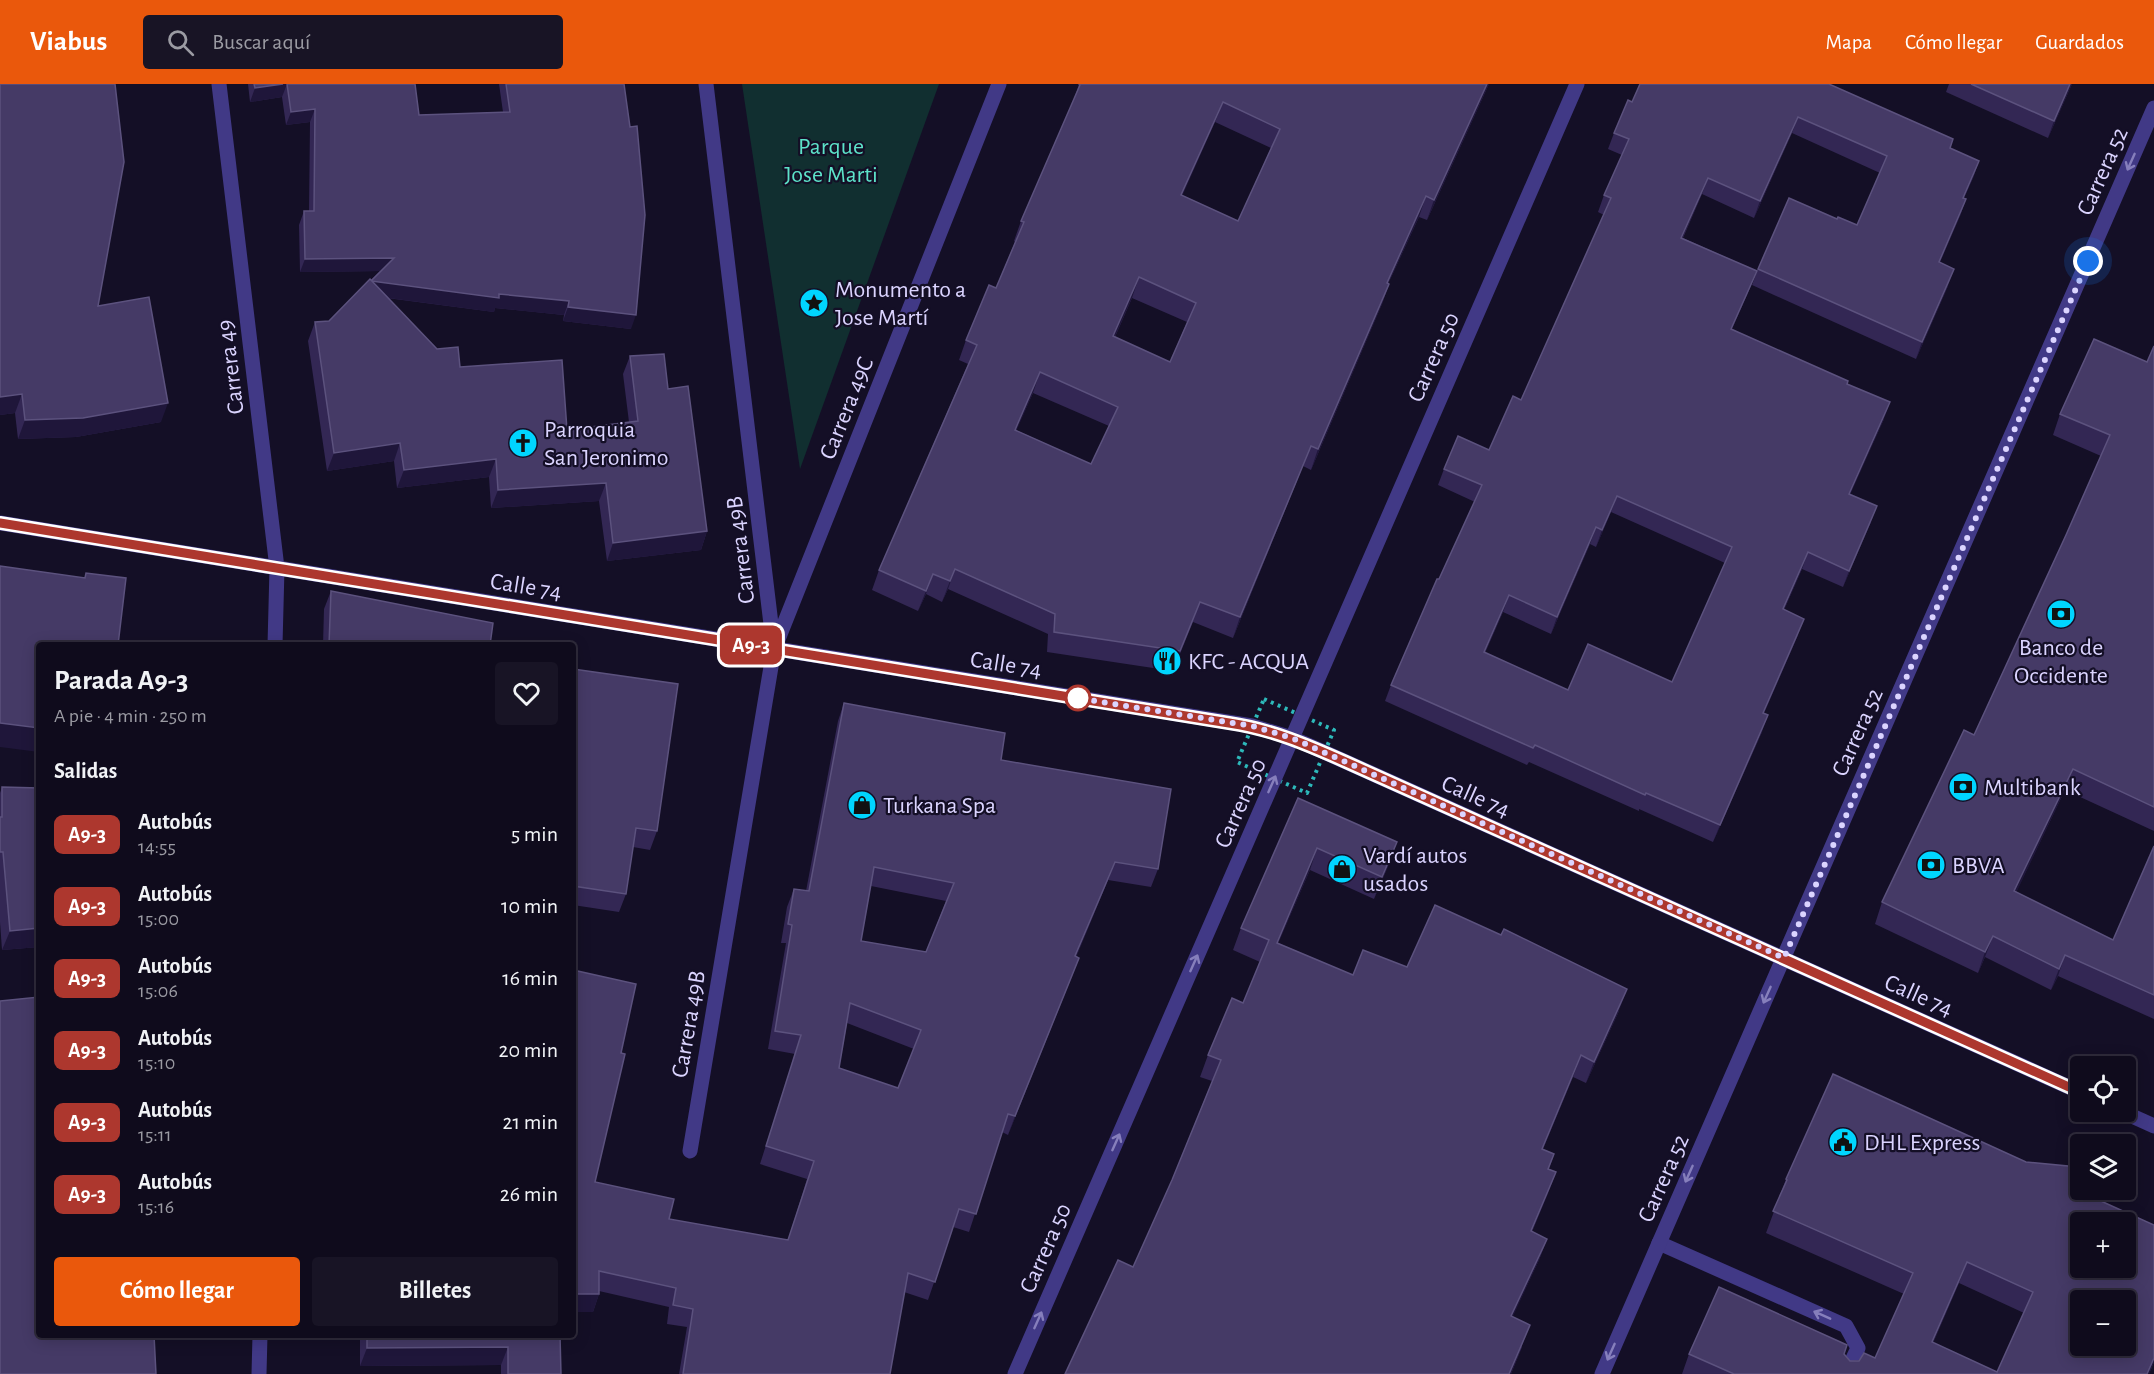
<!DOCTYPE html>
<html lang="es">
<meta charset="utf-8">
<style>
:root{--surface:#0f0b1c;--page:#181425;--text:#f1f3f6;--muted:#9b9ba3;--line:#2f2b3b;--accent:#ea580c}
body{margin:0;font-family:"Alegreya Sans",sans-serif;background:var(--page);color:var(--text);height:100vh;display:flex;flex-direction:column;font-size:22px;white-space:nowrap}
*{box-sizing:border-box;margin:0}
p{font-size:20px;color:var(--muted)}
.icon{flex:none;width:33px;height:33px;fill:none;stroke:currentColor;stroke-width:2;stroke-linecap:round;stroke-linejoin:round}
.map{position:relative;flex:1;overflow:hidden}
.drawer{position:absolute;left:36px;top:558px;width:540px;height:696px;display:flex;flex-direction:column;background:var(--surface);border-radius:6px;box-shadow:0 3px 15px #0003,0 0 0 2px var(--line)}
.drawer>*{flex:none}
.badge{padding:0 12px;border-radius:9px;font-size:21px;line-height:39px}
.fabs{position:absolute;left:2070px;top:972px;display:grid;gap:12px}
.fabs a{display:grid;place-items:center;width:66px;height:66px;border-radius:6px;background:var(--surface);box-shadow:0 3px 15px #0003,0 0 0 2px var(--line);font-size:30px}
.you{position:absolute;width:30px;height:30px;margin:-15px;border:4px solid #fff;border-radius:50%;background:#1a73e8;box-shadow:0 0 0 9px #1a73e833}
.map>.badge{position:absolute;translate:-50% -50%;box-shadow:0 0 0 3px #fff}
h2{padding:0 18px;font-size:22px;line-height:54px}
.round{display:grid;place-items:center;flex:none;width:63px;height:63px;border-radius:6px;background:var(--page)}
.head{display:flex;align-items:center;justify-content:space-between;height:102px;padding:0 18px}
h1{font-size:28px;font-weight:600;line-height:45px}
.action{display:flex;gap:12px;margin-top:auto;padding:12px 18px}
.action a{flex:1;height:69px;border-radius:6px;background:var(--accent);color:#fff;font-size:24px;font-weight:600;line-height:69px;text-align:center}
.action a+a{background:var(--page);color:var(--text)}
ul{padding:0;list-style:none}
li{display:flex;align-items:center;gap:18px;height:72px;padding:0 18px}
li div{flex:1}
li b{display:block;font-size:22px}
li em{font-style:normal}
li .badge{min-width:66px;font-weight:700;text-align:center}
header{display:flex;align-items:center;gap:36px;box-sizing:border-box;height:84px;padding:0 30px;background:var(--accent);color:#fff}
header strong{font-size:28px}
nav{display:flex;gap:33px;margin-inline-start:auto;font-size:21px}
.search{width:420px;height:54px;background:var(--page);display:flex;align-items:center;gap:15px;box-sizing:border-box;padding:0 21px;border-radius:6px;color:var(--muted);font-size:22px}
.map>svg:first-child{display:block}
.green{fill:#112f30}
.lines{fill:none;stroke-linecap:round;stroke-linejoin:round}
.path{stroke:#2db9ba;stroke-width:4;stroke-dasharray:3 4.5;stroke-linecap:butt}
.minor{stroke:#413986;stroke-width:15}
.wall{fill:#332754;fill-rule:evenodd}
.shaded-wall{fill:#1f163a}
.building{fill:#453a66;stroke:#5c527e;stroke-width:1.5;fill-rule:evenodd}
.oneway{stroke:#867fbc}
.line-casing{stroke:#fff;stroke-width:14}
.line{stroke:#ad372e;stroke-width:9}
.walk{stroke:#dbd4ff;stroke-width:6;stroke-dasharray:0 10.8}
.stop-dot{fill:#fff;stroke:#ad372e;stroke-width:3}
.labels{text-anchor:middle;stroke-width:4.5;stroke-linejoin:round;paint-order:stroke}
.park-label{font-size:24px;fill:#5de2c9;stroke:#140f26}
.street-label{font-size:24px;fill:#dbd4ff;stroke:#140f26}
.poi-label{font-size:24px;fill:#dbd4ff;stroke:#140f26;text-anchor:start}
</style>
<header>
<strong>Viabus</strong>
<div class="search"><svg class="icon" aria-label="search" viewBox="0 0 24 24"><circle cx="10" cy="10" r="6"/><path d="M15 15l6 6"/></svg>Buscar aquí</div>
<nav><a>Mapa</a><a>Cómo llegar</a><a>Guardados</a></nav>
</header>
<div class="map">
<svg width="2154" height="1290" viewBox="0 0 2154 1290">
<rect width="100%" height="100%" fill="#140f26"/>
<!-- green -->
<polygon class="green" points="742,0 939,0 800,385"/>
<g class="lines">
<!-- path -->
<polygon class="path" points="1264,615 1334,646 1307,709 1237,678"/>
<!-- minor -->
<g class="minor">
<polyline points="219,0 277,484 275,561"/>
<polyline points="0,439 1252,642 1292,654 1324,668 2080,1008"/>
<polyline points="775,563 999,0"/>
<polyline points="2123,1028 2154,1042"/>
<polyline points="690,1067 774,565 706,0"/>
<polyline points="1659,1159 1846,1242 1858,1264 1846,1290"/>
<polyline points="259,1290 260,1251"/>
<polyline points="1015,1290 1577,0"/>
<polyline points="1602,1290 2154,24"/>
</g>
</g>
<!-- wall -->
<g class="wall">
<polygon points="0,0 98,222 161,338 76,353 18,355 15,329 0,331"/>
<polygon points="248,0 415,0 419,31 503,28 499,0 624,0 631,245 563,237 564,231 495,224 494,228 387,214 437,265 460,283 567,346 629,338 623,290 630,272 668,305 707,447 701,466 607,477 599,417 491,424 489,393 397,404 394,377 327,387 308,257 315,238 329,237 380,187 300,188 299,141 304,127 309,127 310,38 286,41 282,13 250,18"/>
<path d="M1079,0H1489L1427,136L1419,133L1388,200H1389L1382,220L1311,386L1303,382L1233,554L1193,538L1173,587L1047,568L1048,550L948,505L942,518L926,510L918,527L872,506L879,486L968,280L959,276L966,256L996,204L1015,158L1014,157L1021,137L1072,21ZM1215,38L1271,64L1238,137L1182,111ZM1132,214L1187,238L1170,278L1115,253ZM1033,309L1109,342L1091,380L1016,346Z"/>
<path d="M1640,0L1953,55L1950,64L1979,77L1973,94L1964,114L1966,115L1960,132L1940,178L1948,202L1916,275L1752,201L1758,185L1837,135L1857,141L1880,89L1792,49L1754,134L1702,110L1683,154L1757,187L1750,204L1732,245L1847,300L1884,335L1850,410L1871,438L1843,503L1802,485L1784,526L1798,551L1764,629L1762,648L1713,758L1639,725V727L1529,678L1527,681L1385,617L1391,601L1475,418L1438,401L1444,385L1489,366L1521,316L1604,131L1598,128L1604,111L1622,71L1608,65L1614,49L1632,18ZM1611,428L1725,479L1672,598L1568,606L1485,569L1503,528L1551,550L1590,460L1596,463Z"/>
<polygon points="1949,0 2072,0 2048,54 1946,8"/>
<polygon points="2154,262 2154,747 2065,706 2016,808 2113,856 2154,762 2154,935 2058,892 2051,906 1985,873 1978,889 1875,840 1882,818 1974,651 2066,451 2101,372 2053,351 2060,330 2147,278"/>
<polygon points="331,507 490,561 323,561 324,525"/>
<polygon points="573,585 657,747 650,766 633,763 626,810 619,828 573,821"/>
<path d="M844,619L1001,676L1158,785L1151,803L1108,796L1076,873L1079,874L1072,892L1008,1051L1002,1048L969,1148L953,1143L928,1216L904,1208L890,1290H679L687,1243L667,1240L669,1223L599,1207V1210L593,1228L595,1098L669,1135L788,1156L807,1095L760,1080L795,970L768,965L786,859H781L787,823L794,805L806,807L838,637ZM871,802L946,817L926,868L861,857ZM847,939L914,965L898,1004L839,984Z"/>
<polygon points="2,703 39,704 39,863 2,866 0,838 0,709"/>
<polygon points="1298,714 1389,780 1374,815 1310,786 1278,859 1353,891 1407,883 1619,927 1586,999 1573,993 1543,1065 1554,1070 1549,1085 1556,1088 1532,1148 1547,1155 1539,1176 1512,1233 1522,1263 1511,1290 1065,1290 1133,1183 1172,1096 1212,997 1200,993 1208,971 1243,919 1260,878 1233,866 1241,844"/>
<path d="M1786,1095L2071,1103L2154,1141V1278L2149,1290H1682L1689,1270H1844L1850,1277L1875,1274L1904,1210L1766,1149ZM1959,1199L2024,1229L1997,1288L1933,1259Z"/>
<polygon points="360,1251 560,1251 561,1290 501,1290 501,1281 360,1282"/>
</g>
<!-- shaded-wall -->
<g class="shaded-wall">
<polygon points="283,0 287,0 282,13 250,18 255,4"/>
<polygon points="1487,0 1489,0 1427,136 1434,116"/>
<polygon points="2070,0 2072,0 2048,54 2054,37"/>
<polygon points="1223,18 1215,38 1174,131 1181,111"/>
<polygon points="315,25 310,38 286,41 291,28"/>
<polygon points="1798,33 1792,49 1754,134 1760,117"/>
<polygon points="1979,77 1973,94 1957,130 1963,114"/>
<polygon points="1708,94 1702,110 1675,170 1681,154"/>
<polygon points="1426,112 1419,133 1379,219 1387,199"/>
<polygon points="1966,115 1960,132 1933,195 1939,178"/>
<polygon points="394,174 389,187 300,188 305,175"/>
<polygon points="1954,185 1948,202 1916,275 1922,258"/>
<polygon points="1757,187 1750,204 1725,261 1731,245"/>
<polygon points="1139,193 1132,214 1106,273 1113,252"/>
<polygon points="371,197 499,210 569,217 564,231 495,224 494,228 366,211"/>
<polygon points="1389,200 1382,220 1311,386 1318,365"/>
<polygon points="568,223 636,231 631,245 563,237"/>
<polygon points="1040,288 1033,309 1008,366 1015,346"/>
<polygon points="22,310 15,329 0,331 0,313"/>
<polygon points="1890,318 1884,335 1843,427 1849,410"/>
<polygon points="168,319 161,338 76,353 18,355 25,336"/>
<polygon points="400,359 394,377 327,387 334,369"/>
<polygon points="1311,362 1303,382 1233,554 1240,533"/>
<polygon points="496,375 489,393 397,404 404,386"/>
<polygon points="606,399 599,417 491,424 498,406"/>
<polygon points="1617,412 1611,428 1596,463 1602,446"/>
<polygon points="1877,422 1871,438 1843,503 1849,487"/>
<polygon points="1596,443 1590,460 1551,550 1557,533"/>
<polygon points="707,447 701,466 607,477 613,459"/>
<polygon points="1808,468 1802,485 1777,542 1783,525"/>
<polygon points="955,485 948,505 942,518 950,497"/>
<polygon points="933,490 926,510 918,527 926,507"/>
<polygon points="1509,511 1503,528 1477,585 1484,568"/>
<polygon points="1804,535 1798,551 1757,646 1763,629"/>
<polygon points="1768,631 1762,648 1713,758 1720,741"/>
<polygon points="0,639 39,644 39,668 0,663"/>
<polygon points="2073,685 2065,706 2007,828 2014,807"/>
<polygon points="1397,758 1389,780 1374,815 1382,793"/>
<polygon points="1317,764 1310,786 1269,881 1277,859"/>
<polygon points="1115,778 1108,796 1069,891 1075,872"/>
<polygon points="39,844 39,863 2,866 10,847"/>
<polygon points="1993,852 1985,873 1978,889 1985,868"/>
<polygon points="2065,871 2058,892 2051,906 2059,885"/>
<polygon points="1079,874 1072,892 1008,1051 1015,1032"/>
<polygon points="1627,905 1619,927 1586,999 1594,978"/>
<polygon points="1581,971 1573,993 1534,1087 1542,1065"/>
<polygon points="1556,1088 1548,1110 1523,1169 1531,1147"/>
<polygon points="1547,1155 1539,1176 1503,1254 1511,1232"/>
<polygon points="1967,1178 1959,1199 1924,1280 1932,1258"/>
<polygon points="573,1210 599,1210 593,1228 573,1228"/>
<polygon points="1530,1241 1511,1290 1509,1290"/>
<polygon points="508,1263 501,1281 360,1282 367,1264"/>
<polygon points="2154,1274 2154,1278 2149,1290 2147,1290"/>
</g>
<!-- building -->
<g class="building">
<polygon points="0,0 115,0 124,78 98,222 149,213 168,319 83,334 25,336 22,310 0,313"/>
<polygon points="254,0 283,0 255,4"/>
<polygon points="287,0 415,0 419,31 510,28 506,0 624,0 630,43 637,42 645,131 636,231 568,223 569,217 499,210 499,214 371,197 394,174 305,175 304,127 314,127 315,25 291,28"/>
<path d="M1079,0H1487L1434,116L1426,112L1387,199L1389,200L1318,365L1311,362L1240,533L1200,518L1180,567L1054,548L1055,530L955,485L950,497L933,490L926,507L879,486L977,261L966,256L989,201L996,204L1024,138L1021,137L1080,1ZM1223,18L1280,45L1238,137L1181,111ZM1139,193L1196,219L1170,278L1113,252ZM1040,288L1118,323L1091,380L1015,346Z"/>
<path d="M1640,0H1829L1953,55L1950,64L1979,77L1963,114L1966,115L1939,178L1954,185L1922,258L1758,185L1789,114L1837,135L1838,133L1857,141L1887,72L1798,33L1760,117L1708,94L1681,154L1757,187L1731,245L1848,297L1847,300L1890,318L1849,410L1877,422L1849,487L1808,468L1783,525L1804,535L1763,629L1768,631L1720,741L1646,709L1645,711L1535,661L1533,664L1391,601L1437,495H1439L1482,401L1444,385L1458,352L1489,366L1513,312L1521,316L1611,114L1604,111L1629,55L1614,49L1628,16L1632,18ZM1617,412L1732,463L1672,598L1588,560L1568,606L1484,568L1509,511L1557,533L1596,443L1602,446Z"/>
<polygon points="1971,0 2070,0 2054,37"/>
<polygon points="370,195 437,265 458,263 460,283 562,276 567,346 638,337 630,272 664,270 668,305 688,302 707,447 613,459 606,399 498,406 496,375 404,386 400,359 334,369 315,238 329,237"/>
<polygon points="2094,255 2147,278 2154,262 2154,723 2073,685 2014,807 2113,856 2154,762 2154,911 2065,871 2059,885 1993,852 1985,868 1882,818 1964,646 1974,651 2066,451 2110,351 2060,330"/>
<polygon points="0,482 85,494 86,489 126,494 118,561 39,561 39,644 0,639"/>
<polygon points="331,507 493,539 490,561 329,561"/>
<polygon points="573,585 678,600 657,747 636,744 626,810 573,802"/>
<path d="M844,619L1005,649L1001,676L1171,705L1158,785L1115,778L1075,872L1079,874L1015,1032L1008,1030L976,1130L959,1125L935,1198L908,1189L890,1290H683L693,1225L673,1221L676,1204L599,1187V1210H573V886L636,900L621,969L625,970L595,1098L674,1115L669,1135L788,1156L814,1077L766,1062L801,951L775,947L792,841L788,840L794,805L809,807ZM874,783L954,799L926,868L861,857ZM850,919L921,946L898,1004L839,984Z"/>
<polygon points="2,703 39,704 39,844 10,847 3,768 0,768 0,733 2,733"/>
<polygon points="1298,714 1397,758 1382,793 1317,764 1277,859 1353,891 1363,866 1407,883 1435,821 1501,851 1504,845 1627,905 1594,978 1581,971 1542,1065 1554,1070 1548,1085 1556,1088 1531,1147 1547,1155 1511,1232 1530,1241 1509,1290 1065,1290 1118,1176 1133,1183 1172,1096 1221,976 1208,971 1232,914 1243,919 1269,856 1241,844"/>
<polygon points="39,913 39,1251 154,1251 156,1290 0,1290 0,917"/>
<path d="M1833,990L2026,1078L2078,1083L2070,1103L2154,1141V1274L2147,1290H1734L1689,1270L1719,1203L1847,1261L1844,1270L1850,1277H1859L1864,1269L1875,1274L1913,1189L1773,1127L1787,1096L1786,1095ZM2080,1138H2126V1184H2080ZM1967,1178L2033,1208L1997,1288L1932,1258ZM2080,1216H2126V1262H2080Z"/>
<polygon points="367,1251 560,1251 561,1290 508,1290 508,1263 367,1264"/>
</g>
<!-- one-way arrows -->
<defs><path id="oneway-shaft" d="M-6 0H5M1.5-3L5.5 0L1.5 3" fill="none" stroke-width="1.6" stroke-linecap="round" stroke-linejoin="round" transform="scale(1.5)"/></defs>
<g class="oneway">
<use href="#oneway-shaft" transform="translate(2131 78) rotate(114)"/>
<use href="#oneway-shaft" transform="translate(1272 700) rotate(-66)"/>
<use href="#oneway-shaft" transform="translate(1194 879) rotate(-66)"/>
<use href="#oneway-shaft" transform="translate(1767 911) rotate(114)"/>
<use href="#oneway-shaft" transform="translate(1116 1058) rotate(-66)"/>
<use href="#oneway-shaft" transform="translate(1689 1090) rotate(114)"/>
<use href="#oneway-shaft" transform="translate(1822 1231) rotate(-156)"/>
<use href="#oneway-shaft" transform="translate(1038 1236) rotate(-66)"/>
<use href="#oneway-shaft" transform="translate(1611 1268) rotate(114)"/>
</g>
<g class="lines">
<!-- line casing -->
<g class="line-casing">
<path id="line" d="M0,439L1229,639C1271,645 1308,661 1346,678L2080,1008"/>
</g>
<!-- line -->
<use href="#line" class="line"/>
<!-- walk -->
<polyline class="walk" points="1078,614 1070,613 1252,642 1292,654 1784,874 2088,177"/>
</g>
<!-- icons -->
<defs>
<g id="sight-disc" transform="scale(1.5)"><circle r="9.5" fill="#00d5ff" stroke="#140f26"/><path d="M0-6L1.8-2.2L6-1.7L2.9 1.2L3.7 5.4L0 3.3L-3.7 5.4L-2.9 1.2L-6-1.7L-1.8-2.2Z" fill="#111"/></g>
<g id="church-disc" transform="scale(1.5)"><circle r="9.5" fill="#00d5ff" stroke="#140f26"/><path d="M-1.2-6h2.4v3.5h3.3v2.4h-3.3V6h-2.4V-.1h-3.3v-2.4h3.3Z" fill="#111"/></g>
<g id="bank-disc" transform="scale(1.5)"><circle r="9.5" fill="#00d5ff" stroke="#140f26"/><path d="M-6-4H6V4H-6ZM0-2.3a2.3 2.3 0 1 0 0 4.6a2.3 2.3 0 1 0 0-4.6Z" fill="#111"/></g>
<g id="restaurant-disc" transform="scale(1.5)"><circle r="9.5" fill="#00d5ff" stroke="#140f26"/><path d="M-5-6h1v4h1v-4h1v4h1v-4h1v5L-1.5 .5V6h-2V.5L-5-1ZM5-6V6H3V1.5H1.5Q1.5-4 5-6Z" fill="#111"/></g>
<g id="shop-disc" transform="scale(1.5)"><circle r="9.5" fill="#00d5ff" stroke="#140f26"/><path d="M-5-2.5h2.3a2.7 3.5 0 0 1 5.4 0H5L5.5 6h-11ZM-1.5-2.5h3a1.5 2.3 0 0 0-3 0Z" fill="#111"/></g>
<g id="civic-disc" transform="scale(1.5)"><circle r="9.5" fill="#00d5ff" stroke="#140f26"/><path d="M-.6-6.5H3V-4.5H.6V-3L4-1V1h2V6H-6V1h2V-1L-.6-3ZM-1.2 2.5V6h2.4V2.5Z" fill="#111"/></g>
</defs>
<g fill-rule="evenodd">
<use href="#sight-disc" x="814" y="219"/>
<use href="#church-disc" x="523" y="359"/>
<use href="#bank-disc" x="2061" y="530"/>
<use href="#restaurant-disc" x="1167" y="577"/>
<use href="#bank-disc" x="1963" y="703"/>
<use href="#shop-disc" x="862" y="721"/>
<use href="#bank-disc" x="1931" y="781"/>
<use href="#shop-disc" x="1342" y="785"/>
<use href="#civic-disc" x="1843" y="1058"/>
</g>
<!-- markers -->
<circle class="stop-dot" cx="1078" cy="614" r="12"/>
<g class="labels">
<!-- park labels -->
<g class="park-label">
<text x="831" y="70">Parque<tspan x="831" dy="28">Jose Marti</tspan></text>
</g>
<!-- street labels -->
<g class="street-label">
<text transform="translate(2102 87) rotate(-66)" y="8">Carrera 52</text>
<text transform="translate(1433 273) rotate(-66)" y="8">Carrera 50</text>
<text transform="translate(230 283) rotate(-97)" y="8">Carrera 49</text>
<text transform="translate(846 324) rotate(-68)" y="8">Carrera 49C</text>
<text transform="translate(740 466) rotate(-97)" y="8">Carrera 49B</text>
<text transform="translate(526 502) rotate(9)" y="8">Calle 74</text>
<text transform="translate(1006 580) rotate(9)" y="8">Calle 74</text>
<text transform="translate(1857 648) rotate(-66)" y="8">Carrera 52</text>
<text transform="translate(1476 712) rotate(24)" y="8">Calle 74</text>
<text transform="translate(1240 719) rotate(-66)" y="8">Carrera 50</text>
<text transform="translate(1919 911) rotate(24)" y="8">Calle 74</text>
<text transform="translate(688 940) rotate(-80)" y="8">Carrera 49B</text>
<text transform="translate(1663 1094) rotate(-66)" y="8">Carrera 52</text>
<text transform="translate(1045 1164) rotate(-66)" y="8">Carrera 50</text>
</g>
<!-- poi labels -->
<g class="poi-label">
<text x="835" y="213">Monumento a<tspan x="835" dy="28">Jose Martí</tspan></text>
<text x="544" y="353">Parroquia<tspan x="544" dy="28">San Jeronimo</tspan></text>
<text x="2061" y="571" text-anchor="middle">Banco de<tspan x="2061" dy="28">Occidente</tspan></text>
<text x="1188" y="585">KFC - ACQUA</text>
<text x="1984" y="711">Multibank</text>
<text x="883" y="729">Turkana Spa</text>
<text x="1363" y="779">Vardí autos<tspan x="1363" dy="28">usados</tspan></text>
<text x="1952" y="789">BBVA</text>
<text x="1864" y="1066">DHL Express</text>
</g>
</g>
</svg>
<div class="fabs">
<a><svg class="icon" aria-label="locate" viewBox="0 0 24 24"><circle cx="12" cy="12" r="6"/><path d="M12 2v4M12 18v4M2 12h4M18 12h4"/></svg></a>
<a><svg class="icon" aria-label="layers" viewBox="0 0 24 24"><path d="M12 4l9 5-9 5-9-5zM3 14l9 5 9-5"/></svg></a>
<a>+</a>
<a>−</a>
</div>
<div class="you" style="left:2088px;top:177px"></div>
<b class="badge" style="left:751px;top:561px;background:#ad372e;color:#fff">A9-3</b>
<section class="drawer">
<div class="head"><div><h1>Parada A9-3</h1><p>A pie · 4 min · 250 m</p></div><a class="round"><svg class="icon" aria-label="heart" viewBox="0 0 24 24"><path d="M12 20l-8-8c-3-5 5-10 8-4 3-6 11-1 8 4z"/></svg></a></div>
<h2>Salidas</h2>
<ul>
<li><span class="badge" style="background:#ad372e;color:#fff">A9-3</span><div><b>Autobús</b><p>14:55</p></div><em>5 min</em></li>
<li><span class="badge" style="background:#ad372e;color:#fff">A9-3</span><div><b>Autobús</b><p>15:00</p></div><em>10 min</em></li>
<li><span class="badge" style="background:#ad372e;color:#fff">A9-3</span><div><b>Autobús</b><p>15:06</p></div><em>16 min</em></li>
<li><span class="badge" style="background:#ad372e;color:#fff">A9-3</span><div><b>Autobús</b><p>15:10</p></div><em>20 min</em></li>
<li><span class="badge" style="background:#ad372e;color:#fff">A9-3</span><div><b>Autobús</b><p>15:11</p></div><em>21 min</em></li>
<li><span class="badge" style="background:#ad372e;color:#fff">A9-3</span><div><b>Autobús</b><p>15:16</p></div><em>26 min</em></li>
</ul>
<div class="action"><a>Cómo llegar</a><a>Billetes</a></div>
</section>
</div>
